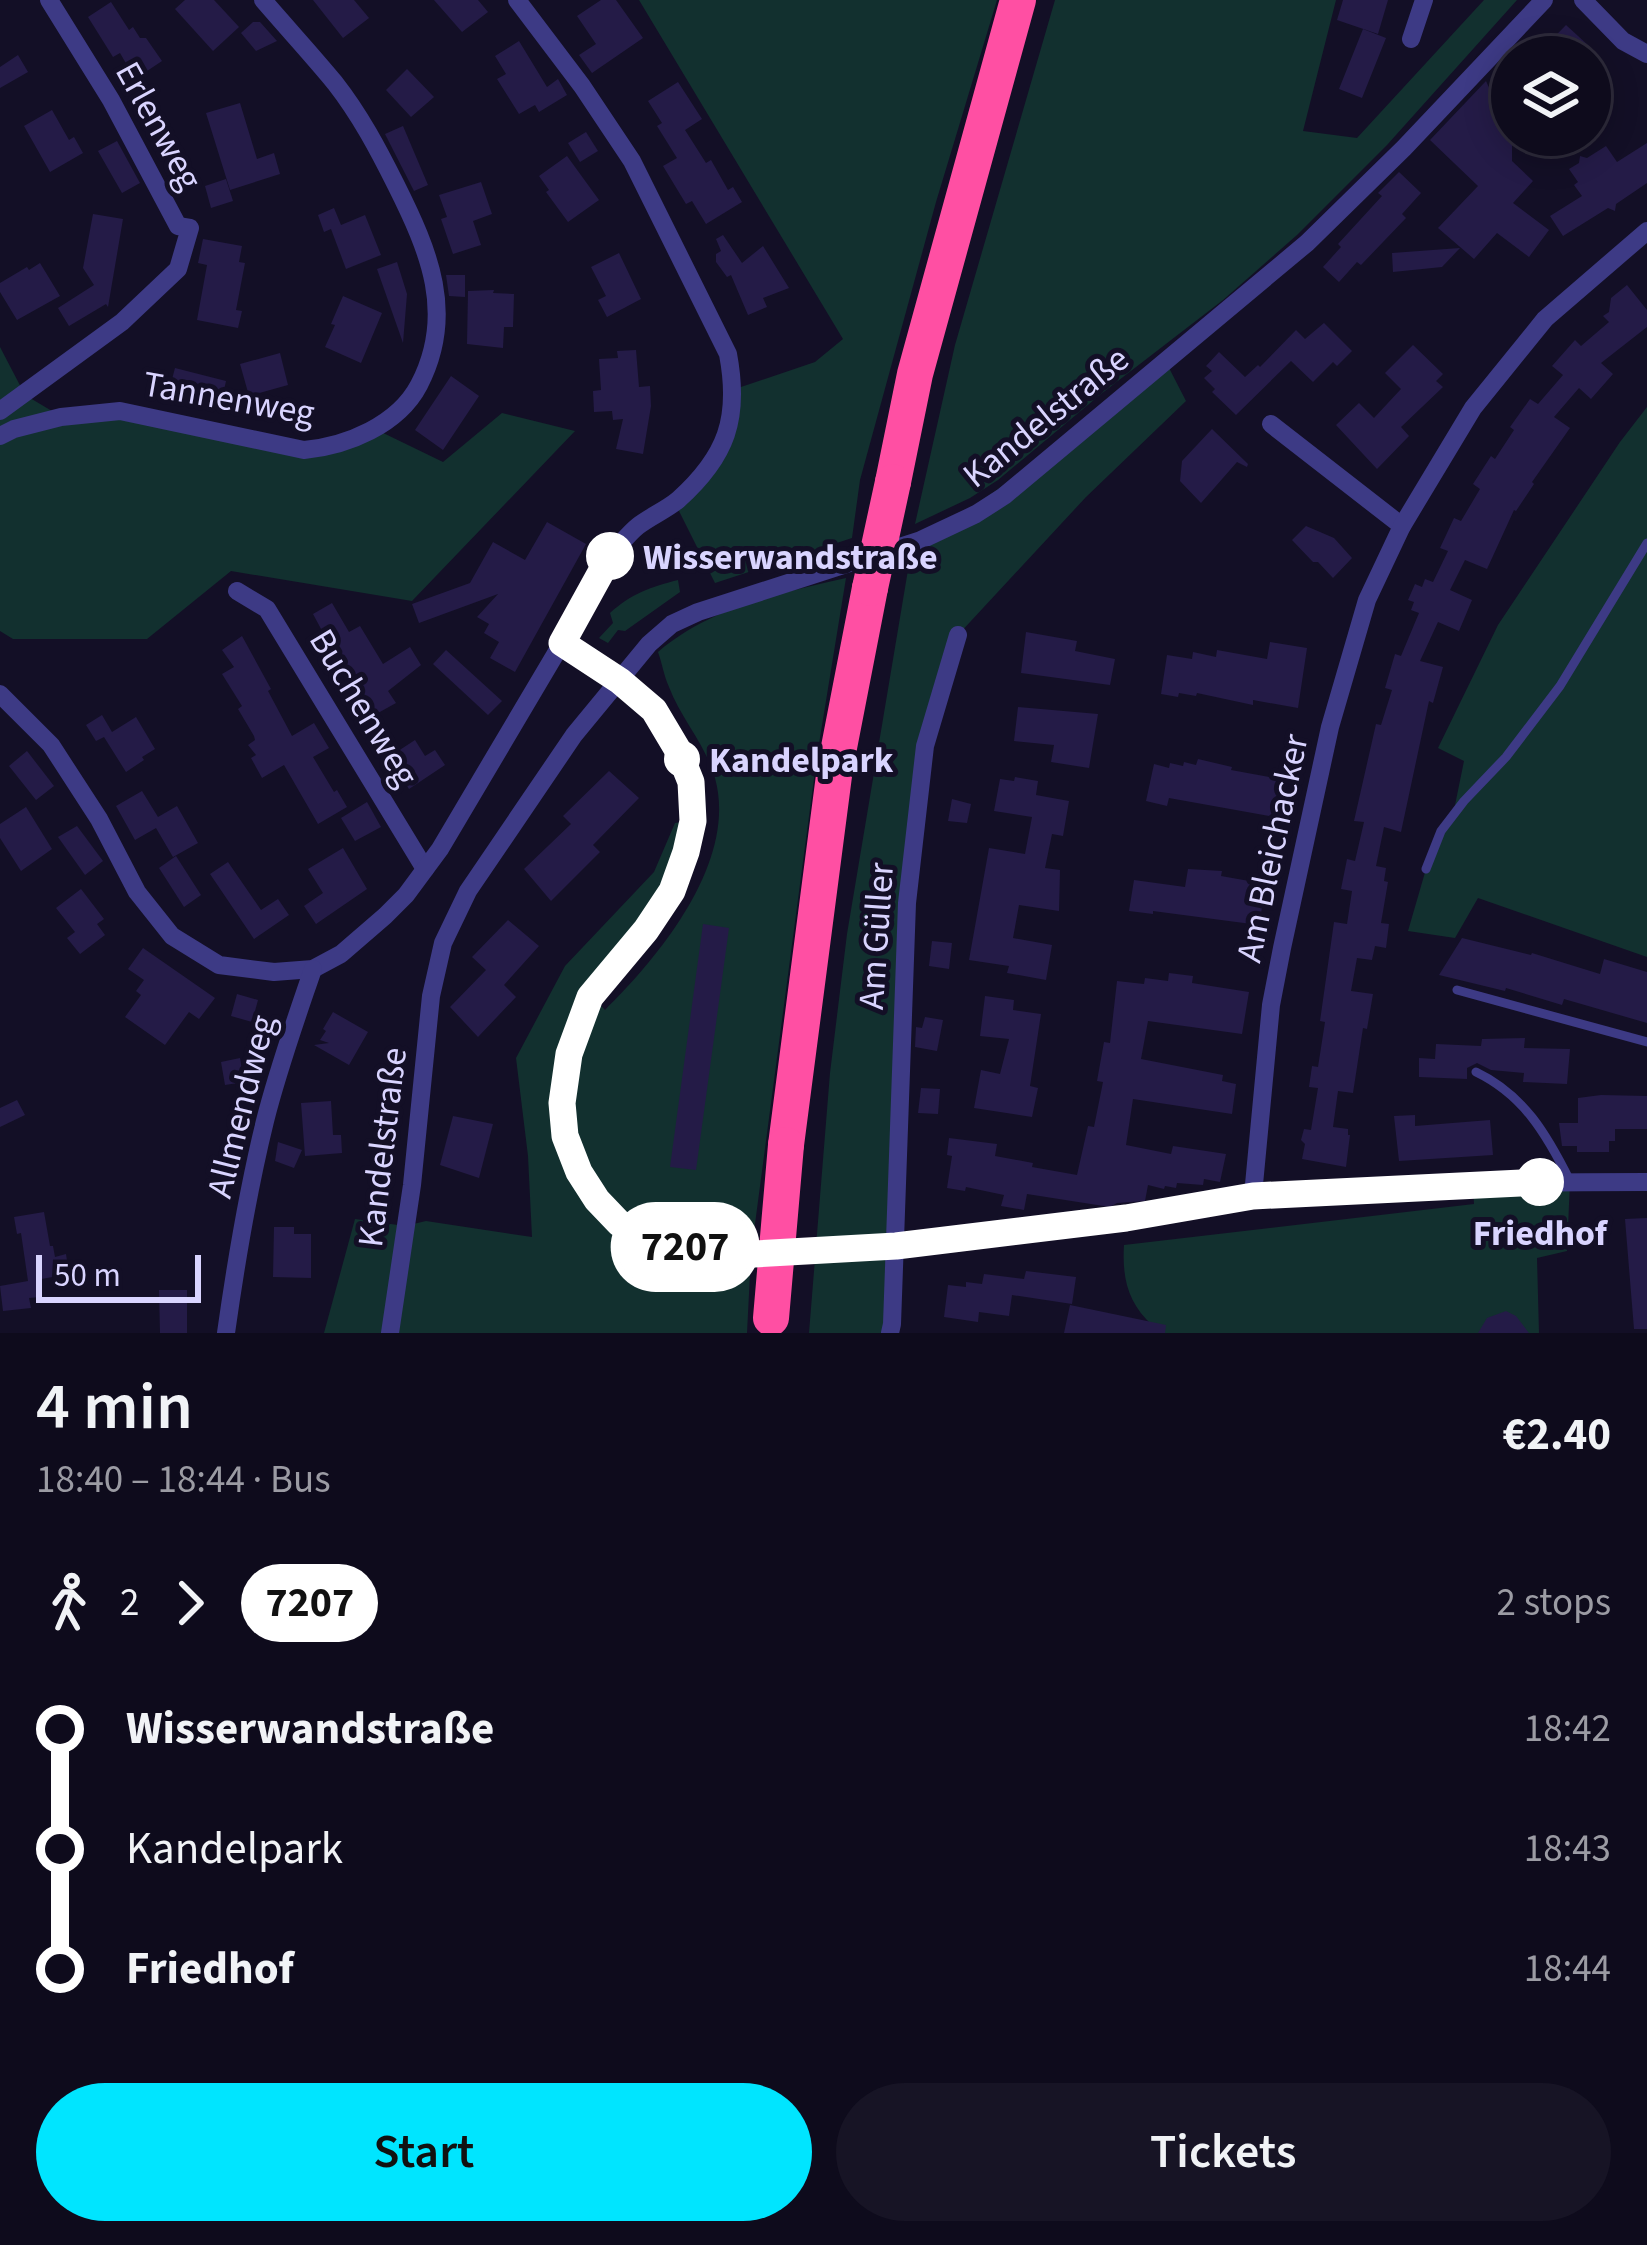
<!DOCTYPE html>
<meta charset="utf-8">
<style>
:root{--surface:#0e0b1c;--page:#171425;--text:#f1f3f6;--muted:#9b9ba3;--line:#2e2b3b;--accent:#00e5ff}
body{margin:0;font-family:"Source Sans 3",sans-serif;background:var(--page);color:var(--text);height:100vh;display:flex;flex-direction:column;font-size:45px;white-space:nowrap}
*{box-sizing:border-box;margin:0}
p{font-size:39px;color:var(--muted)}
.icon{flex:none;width:66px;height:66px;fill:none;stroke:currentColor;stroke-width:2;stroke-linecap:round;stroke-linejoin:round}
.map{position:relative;height:1333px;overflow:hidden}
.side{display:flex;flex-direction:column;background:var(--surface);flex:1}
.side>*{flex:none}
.badge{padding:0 24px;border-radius:39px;font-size:42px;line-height:78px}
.buttons{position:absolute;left:1491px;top:36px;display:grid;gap:24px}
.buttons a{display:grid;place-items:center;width:120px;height:120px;border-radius:50%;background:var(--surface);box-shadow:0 6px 30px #0003,0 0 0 3px var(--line);font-size:60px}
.scale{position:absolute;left:36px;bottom:30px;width:165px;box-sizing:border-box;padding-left:12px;border:6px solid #d9d4ff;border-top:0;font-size:33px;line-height:42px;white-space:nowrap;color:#d9d4ff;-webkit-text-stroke:9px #130f26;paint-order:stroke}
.map>.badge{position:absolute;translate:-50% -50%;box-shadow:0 0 0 6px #fff}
.legs{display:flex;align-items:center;gap:18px;height:132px;padding:0 36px;font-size:39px}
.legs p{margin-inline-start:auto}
.summary{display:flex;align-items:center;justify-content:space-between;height:204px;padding:0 36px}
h1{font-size:66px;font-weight:600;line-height:90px}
.button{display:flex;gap:24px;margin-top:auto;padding:24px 36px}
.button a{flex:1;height:138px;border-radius:72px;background:var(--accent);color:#111;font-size:48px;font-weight:600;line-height:138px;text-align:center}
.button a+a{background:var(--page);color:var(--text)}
ul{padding:0 36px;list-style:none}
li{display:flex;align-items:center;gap:42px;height:120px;font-size:45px}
li i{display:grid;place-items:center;width:18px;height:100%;margin:0 15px;background:currentColor}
li i::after{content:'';width:30px;height:30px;margin:-15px;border:9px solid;border-radius:50%;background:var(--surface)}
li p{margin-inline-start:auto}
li:first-child i{background:linear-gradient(#0000 50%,currentColor 0)}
li:last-child i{background:linear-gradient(currentColor 50%,#0000 0)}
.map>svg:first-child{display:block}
.green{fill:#12302f}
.building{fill:#241b47}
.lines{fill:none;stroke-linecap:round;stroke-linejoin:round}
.lane{stroke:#3d3a85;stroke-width:9}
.street{stroke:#3d3a85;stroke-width:18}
.highway{stroke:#ff4fa3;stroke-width:36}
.highway-bridge{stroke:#ff4fa3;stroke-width:36}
.line-1-casing{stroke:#fff;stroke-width:27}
.line-1{stroke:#fff;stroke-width:18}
.stop-1-dot{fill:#fff;stroke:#fff;stroke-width:6}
.labels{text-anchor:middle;stroke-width:10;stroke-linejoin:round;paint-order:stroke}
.street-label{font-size:36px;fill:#d9d4ff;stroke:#130f26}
.stop-label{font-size:36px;font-weight:bold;fill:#d9d4ff;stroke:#130f26;text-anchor:start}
</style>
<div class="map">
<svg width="1647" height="1333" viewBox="0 0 1647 1333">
<rect width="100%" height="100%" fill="#130f26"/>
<!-- green -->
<g class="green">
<polygon points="639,0 997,0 936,202 860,480 852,538 715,583 675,503 699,479 735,389 815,362 843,339"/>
<polygon points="1055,0 1336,0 1303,131 1357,138 1484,0 1517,0 1387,145 1297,235 1223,300 1101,394 998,480 970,498 915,524 955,345"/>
<polygon points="0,347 25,395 62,417 120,411 304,450 375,429 443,462 502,413 575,431 412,601 231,571 147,639 13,639 0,631"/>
<polygon points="1168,366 1186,401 1086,497 958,635 925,746 890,1333 809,1333 830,1073 847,934 911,552"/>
<polygon points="1647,407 1647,957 1478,898 1455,938 1408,931 1426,869 1453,815 1464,761 1438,748 1498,625 1620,442"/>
<path d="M846,578L817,756L751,1254L747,1333H324L355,1219L405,1226L426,1221L532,1237L528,1156L516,1058L565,966L654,872L675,823L683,822C669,895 632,934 584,988L605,1010C660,956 738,861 715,778C706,745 681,719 669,687C664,676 662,663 658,652C711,607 780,593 846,578Z"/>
<path d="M678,580L680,592L625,631L618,630L608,643L599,638L613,623L610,613C631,594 650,587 678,580Z"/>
<path d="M1570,1181L1567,1251L1537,1258L1539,1333H1152L1153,1326C1128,1303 1122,1279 1124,1245L1474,1204L1473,1184Z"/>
</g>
<!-- building -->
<g class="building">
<polygon points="185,0 214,0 239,27 213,51 175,9"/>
<polygon points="313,0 354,0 369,18 343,38"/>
<polygon points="434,0 478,0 488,12 462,32"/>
<polygon points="601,0 616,0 643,38 592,73 579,55 596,44 577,16"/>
<polygon points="1343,0 1388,0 1378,34 1337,20"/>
<polygon points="111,2 129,30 133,27 140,38 146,38 162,61 135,79 120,53 113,57 88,17"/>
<polygon points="253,22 260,22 277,41 256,51 241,33"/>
<polygon points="1566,25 1590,47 1580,57 1535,57"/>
<polygon points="1363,29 1386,38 1362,98 1339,89"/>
<polygon points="519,41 547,87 558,79 567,95 539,112 535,105 519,114 497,79 506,74 495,56"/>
<polygon points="18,55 28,72 0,88 0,67"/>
<polygon points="407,69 434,97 411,117 386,90"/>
<polygon points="1486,81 1494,99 1512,81 1512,161 1533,181 1513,203 1549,230 1529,257 1497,233 1474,259 1438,228 1478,186 1430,140"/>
<polygon points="678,82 702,119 685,130 706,163 711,160 728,190 733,187 742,202 706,224 692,201 686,204 663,166 677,158 657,126 662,123 648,101"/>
<polygon points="240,103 257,159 274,153 280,174 230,190 206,113"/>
<polygon points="52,110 69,140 74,137 83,153 50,172 24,126"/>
<polygon points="403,126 428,185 414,191 385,134"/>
<polygon points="586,132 598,151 580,162 568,143"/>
<polygon points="117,141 140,183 122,193 98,151"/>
<polygon points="1647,143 1647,183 1616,204 1615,211 1608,208 1563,236 1550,216 1582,196 1574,185 1578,182 1569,169 1579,163 1580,156 1587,158 1606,146 1617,162"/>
<polygon points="567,156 599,200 568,222 546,192 549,190 539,176"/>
<polygon points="1399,172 1421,193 1402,214 1406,218 1361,265 1357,262 1339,282 1323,267 1341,247 1338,244 1382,196 1378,193"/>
<polygon points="226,179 233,201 211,208 205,186"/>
<polygon points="481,182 492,214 473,221 481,245 453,254 441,219 447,217 439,195"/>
<polygon points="334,208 341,225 365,215 381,255 346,269 331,229 324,232 318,215"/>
<polygon points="93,214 123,219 108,307 106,304 69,326 58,308 94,285 83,268"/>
<polygon points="723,235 742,263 763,246 789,288 763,298 767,307 748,315 731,275 727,277 716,262 716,254 721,251 716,239"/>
<polygon points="203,239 242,246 239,262 245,263 236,310 242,311 238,328 197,320 207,265 198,263"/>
<polygon points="1460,248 1442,267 1393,272 1392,253"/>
<polygon points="619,253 641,299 607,317 598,300 606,296 591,267"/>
<polygon points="397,262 407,294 403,343 377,269"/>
<polygon points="40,263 60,296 17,320 0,292 0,283 27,267 29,270"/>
<polygon points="446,275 465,275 465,297 449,296"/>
<polygon points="1627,285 1647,310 1647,327 1601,363 1613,374 1591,399 1579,388 1554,417 1570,428 1532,482 1534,484 1516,511 1514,510 1487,569 1465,560 1450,590 1472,600 1459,631 1438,622 1420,661 1443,667 1433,703 1429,701 1401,832 1384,827 1376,866 1386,868 1384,881 1388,882 1381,923 1389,924 1386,948 1375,946 1372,960 1357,958 1351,991 1373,994 1367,1029 1363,1028 1353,1093 1338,1091 1333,1127 1348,1129 1348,1135 1350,1135 1346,1167 1302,1159 1305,1144 1301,1140 1304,1129 1311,1130 1318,1088 1309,1087 1312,1066 1318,1067 1325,1022 1320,1021 1334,922 1347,924 1352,891 1341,889 1347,859 1355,861 1364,822 1354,821 1376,724 1381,725 1392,690 1385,688 1395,654 1401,656 1419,613 1411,610 1414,602 1408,600 1415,584 1422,587 1425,579 1433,582 1448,551 1440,548 1454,518 1461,521 1480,489 1473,484 1491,456 1495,459 1514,430 1510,427 1530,399 1538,404 1563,375 1552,366 1575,340 1581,346 1609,322 1603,316 1609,312 1611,298"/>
<polygon points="494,290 493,293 514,294 513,327 504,327 503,348 467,344 468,291"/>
<polygon points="343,296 382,313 361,363 325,347 335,325 331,324"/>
<polygon points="1324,323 1352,351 1337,366 1333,362 1313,382 1291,361 1236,415 1212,392 1215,389 1204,378 1212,371 1206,366 1219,352 1245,377 1258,365 1260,367 1296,330 1305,339"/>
<polygon points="1413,345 1443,374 1436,381 1443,387 1401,427 1409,436 1377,469 1336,425 1359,403 1374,418 1401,389 1385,373"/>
<polygon points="636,350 639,387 650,386 651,406 643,454 616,449 623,419 613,420 612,411 594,412 593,391 601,390 599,359 618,358 617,351"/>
<polygon points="280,353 288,385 249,396 240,364"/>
<polygon points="175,368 226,381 220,408 201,403 202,395 170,387"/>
<polygon points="451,376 479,396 443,450 415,430"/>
<polygon points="1212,429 1248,464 1247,467 1237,462 1201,503 1180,481 1182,461"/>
<polygon points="547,522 586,544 515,672 490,658 499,642 484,633 489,624 477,617 498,594 419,623 412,604 470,583 493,542 525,560"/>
<polygon points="1306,526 1334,538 1352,558 1333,578 1318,562 1313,562 1292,540"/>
<polygon points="332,603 349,632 360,626 383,664 410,647 421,665 388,691 396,703 369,718 313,614"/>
<polygon points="1026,632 1077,641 1075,651 1115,659 1110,685 1021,673"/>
<polygon points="242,636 271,689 268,691 292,736 314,723 329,748 313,757 334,792 337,790 347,807 318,824 284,765 262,778 251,758 256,755 248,745 255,740 254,736 238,709 242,706 222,674 234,667 222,650"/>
<polygon points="1270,642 1307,648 1298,708 1253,700 1253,705 1197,693 1196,696 1179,693 1178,697 1161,694 1167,655 1192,659 1193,652 1216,657 1217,650 1267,659"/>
<polygon points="446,650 502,701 488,715 433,664"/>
<polygon points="1018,707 1098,714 1089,768 1051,762 1054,745 1014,741"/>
<polygon points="102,715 112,732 136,717 155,749 142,757 144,760 126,772 104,737 96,741 86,725"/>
<polygon points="415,740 425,756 435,750 445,765 409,789 389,757"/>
<polygon points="27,751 54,786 36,800 9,766"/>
<polygon points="1198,759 1232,767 1231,770 1281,779 1275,817 1169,798 1167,806 1146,801 1154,764 1169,768 1170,763 1183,766 1184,762 1196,765"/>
<polygon points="609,771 639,798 593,845 600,852 551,901 524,869 571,824 563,816"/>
<polygon points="1015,777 1038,781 1036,795 1069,801 1063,836 1052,834 1045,868 1060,870 1059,911 1019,905 1013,938 1052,945 1046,980 1007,973 1009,966 969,960 989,848 1025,854 1032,817 994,811 1000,779 1014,781"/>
<polygon points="142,791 158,817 177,806 198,843 173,857 156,828 135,840 116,806"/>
<polygon points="952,799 971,804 967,823 948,821"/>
<polygon points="367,802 381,827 355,841 341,818"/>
<polygon points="26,807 52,849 21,871 0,838 0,824"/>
<polygon points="77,826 103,861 85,875 58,837"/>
<polygon points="343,848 367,889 316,924 304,906 323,893 308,869"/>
<polygon points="176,856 201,895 184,907 159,868"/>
<polygon points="228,862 261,910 278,899 289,915 254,939 210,874"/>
<polygon points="1188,869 1222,871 1221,876 1266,884 1259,925 1153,911 1153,914 1129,911 1134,880 1185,887"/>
<polygon points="81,889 104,919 97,924 105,935 80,954 67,938 75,932 56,908"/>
<polygon points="508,920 539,946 504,985 516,997 478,1037 450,1007 486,970 472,957"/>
<polygon points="703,924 729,928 696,1170 670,1167"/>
<polygon points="1462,938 1531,955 1532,953 1600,974 1604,959 1647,972 1647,1023 1564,999 1562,1005 1506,988 1505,991 1439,975"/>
<polygon points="932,941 952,943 949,969 929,966"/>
<polygon points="143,948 215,998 199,1019 189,1012 165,1045 125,1017 141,995 136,991 144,980 128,969"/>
<polygon points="1169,973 1193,976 1192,983 1249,992 1242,1034 1148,1021 1141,1059 1223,1075 1222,1081 1236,1084 1232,1114 1133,1099 1126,1145 1171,1154 1173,1146 1226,1154 1220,1182 1204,1179 1203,1185 1177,1183 1176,1188 1165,1186 1164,1189 1148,1185 1145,1201 1117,1203 1110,1207 1027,1194 1024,1210 1001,1206 1004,1195 966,1187 965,1191 947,1188 952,1156 947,1155 949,1138 997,1144 995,1156 1033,1163 1032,1167 1077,1175 1088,1126 1094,1127 1103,1082 1097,1081 1104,1042 1110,1043 1117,981 1144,984 1145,978 1168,981"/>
<polygon points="237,994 258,1000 252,1022 231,1016"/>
<polygon points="985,996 1014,1000 1013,1010 1041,1014 1030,1086 1038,1088 1032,1117 974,1108 981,1070 1000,1074 1009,1039 980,1036"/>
<polygon points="333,1012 368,1032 349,1065 314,1045 329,1043 320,1040 326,1031 323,1029"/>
<polygon points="925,1017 943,1020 937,1051 915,1047 916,1027 922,1028"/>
<polygon points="1525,1038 1524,1048 1570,1049 1567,1084 1523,1082 1524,1073 1491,1070 1477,1063 1467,1068 1467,1079 1419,1077 1419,1058 1435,1059 1436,1044 1481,1046 1482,1039"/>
<polygon points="240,1058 244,1082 225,1085 221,1062"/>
<polygon points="921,1088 940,1089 938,1114 918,1113"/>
<polygon points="1601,1095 1647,1096 1647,1129 1615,1129 1615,1141 1609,1141 1609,1152 1577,1152 1577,1146 1562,1146 1559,1123 1578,1123 1578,1098"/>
<polygon points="17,1100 25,1115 0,1127 0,1108"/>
<polygon points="331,1101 333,1135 341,1135 342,1153 305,1156 301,1103"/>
<polygon points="1415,1115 1415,1126 1490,1120 1493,1155 1399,1161 1394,1116"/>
<polygon points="453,1116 493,1124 479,1178 440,1165"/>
<polygon points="278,1142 302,1150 294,1168 275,1161"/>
<polygon points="44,1212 50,1246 53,1246 55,1257 66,1254 69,1274 36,1280 40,1297 29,1298 31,1308 3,1311 0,1286 28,1281 21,1233 17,1234 14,1217"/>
<polygon points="1647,1218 1647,1329 1634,1329 1625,1219"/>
<polygon points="274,1227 294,1227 294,1234 311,1234 311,1278 273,1277"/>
<polygon points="1026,1271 1076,1277 1072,1304 1012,1295 1009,1316 979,1312 978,1322 944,1317 948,1285 966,1287 966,1282 982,1284 984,1274 1024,1279"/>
<polygon points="159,1290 187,1290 187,1333 160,1333"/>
<polygon points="1070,1305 1166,1325 1165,1333 1064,1333"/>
<polygon points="1506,1311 1516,1316 1529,1333 1478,1333 1487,1318"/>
</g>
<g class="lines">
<!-- lane -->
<g class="lane">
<polyline points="1426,869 1441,831 1464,801 1506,757 1560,686 1647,543"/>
<polyline points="1457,990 1647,1042"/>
<path d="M1476,1072C1524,1095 1547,1135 1570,1181"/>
</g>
<!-- street -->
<g class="street">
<polyline points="1583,0 1623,41 1647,54"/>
<polyline points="1411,39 1424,0"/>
<polyline points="0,411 122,322 178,269 190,228 178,226 111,100 49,0"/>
<polyline points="1271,424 1402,526"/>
<path d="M0,436L14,429L61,417L120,411L304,450C347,446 398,425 419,385C456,314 429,251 396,185C378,149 360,115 335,83C312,55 287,28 263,0"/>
<polyline points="237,591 267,609 425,869"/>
<path d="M562,643C592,663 625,681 651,706C659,715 664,727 670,737C700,787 699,840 671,892C656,921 633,948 612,973C604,982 594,990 589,1000C556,1064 550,1148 601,1204C633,1240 687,1251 734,1254C766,1257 801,1251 833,1250C932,1244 1033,1233 1131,1217C1173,1210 1215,1199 1257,1195C1386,1184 1517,1182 1647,1182"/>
<path d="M0,694L51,745L99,819L137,892L172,936L219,965L274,972L313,969L341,954L385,916L406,895L440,849L562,643L611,554C620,545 628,534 638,526C651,516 666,510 678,500C727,456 740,418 728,354L632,161L582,86L517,0"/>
<polyline points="1253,1195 1271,1005 1282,948 1330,727 1367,600 1402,526 1473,408 1545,319 1647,231"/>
<path d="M226,1333C236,1262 248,1190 265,1121C278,1069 296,1019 313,969"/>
<polyline points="390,1333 412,1185 431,996 443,943 468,891 574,735 649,644 672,624 698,612 921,540 976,514 1004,496 1307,243 1404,148 1544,0"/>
<polyline points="890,1333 892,1324 907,903 925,746 958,635"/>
</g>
<!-- highway -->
<g class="highway">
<polyline points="893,482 915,374 1018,0"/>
<polyline points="786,1145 835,768 870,588"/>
</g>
<!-- highway-bridge -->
<g class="highway-bridge">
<polyline points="870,588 893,482"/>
<polyline points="771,1318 786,1145"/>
</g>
</g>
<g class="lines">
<!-- line-1 casing -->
<g class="line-1-casing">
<polyline id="line-1" points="610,556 562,643 620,681 654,710 679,752 691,782 693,821 686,852 672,891 646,930 590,997 569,1054 562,1103 565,1136 579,1172 597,1200 619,1223 649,1237 692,1249 737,1255 896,1246 1126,1218 1253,1196 1540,1182"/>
</g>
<!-- line-1 -->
<use href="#line-1" class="line-1"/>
</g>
<!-- markers -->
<g class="stop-1-dot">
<circle cx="610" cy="556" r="21"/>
<circle cx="682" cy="759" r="15"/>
<circle cx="1540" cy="1182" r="21"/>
</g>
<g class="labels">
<!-- street labels -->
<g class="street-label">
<text transform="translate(160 125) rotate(61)" y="13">Erlenweg</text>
<text transform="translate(229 397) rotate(10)" y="13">Tannenweg</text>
<text transform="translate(1045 416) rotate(-39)" y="13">Kandelstraße</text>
<text transform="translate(365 707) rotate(59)" y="13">Buchenweg</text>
<text transform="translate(1271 848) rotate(-78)" y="13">Am Bleichacker</text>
<text transform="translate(875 936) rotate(-86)" y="13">Am Güller</text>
<text transform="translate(240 1106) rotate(-76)" y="13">Allmendweg</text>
<text transform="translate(381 1147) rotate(-83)" y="13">Kandelstraße</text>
</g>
<!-- stop labels -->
<g class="stop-label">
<text x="643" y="569">Wisserwandstraße</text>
<text x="709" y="772">Kandelpark</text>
<text x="1540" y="1245" text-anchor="middle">Friedhof</text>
</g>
</g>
</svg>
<div class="buttons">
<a><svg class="icon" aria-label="layers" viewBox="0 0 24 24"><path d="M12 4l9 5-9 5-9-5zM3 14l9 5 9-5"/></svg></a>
</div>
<div class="scale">50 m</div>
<b class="badge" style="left:685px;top:1247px;background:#fff;color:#111">7207</b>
</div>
<section class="side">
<div class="summary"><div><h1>4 min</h1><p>18:40 – 18:44 · Bus</p></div><b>€2.40</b></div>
<div class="legs"><svg class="icon" aria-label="walk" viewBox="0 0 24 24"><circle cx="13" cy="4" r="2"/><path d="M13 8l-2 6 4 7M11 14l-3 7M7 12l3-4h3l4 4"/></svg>2<svg class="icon" aria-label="forward" viewBox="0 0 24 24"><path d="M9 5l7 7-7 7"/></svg><b class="badge" style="background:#fff;color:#111">7207</b><p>2 stops</p></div>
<ul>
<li><i style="color:#fff"></i><b>Wisserwandstraße</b><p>18:42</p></li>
<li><i style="color:#fff"></i><span>Kandelpark</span><p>18:43</p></li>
<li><i style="color:#fff"></i><b>Friedhof</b><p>18:44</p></li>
</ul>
<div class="button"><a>Start</a><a>Tickets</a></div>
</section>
